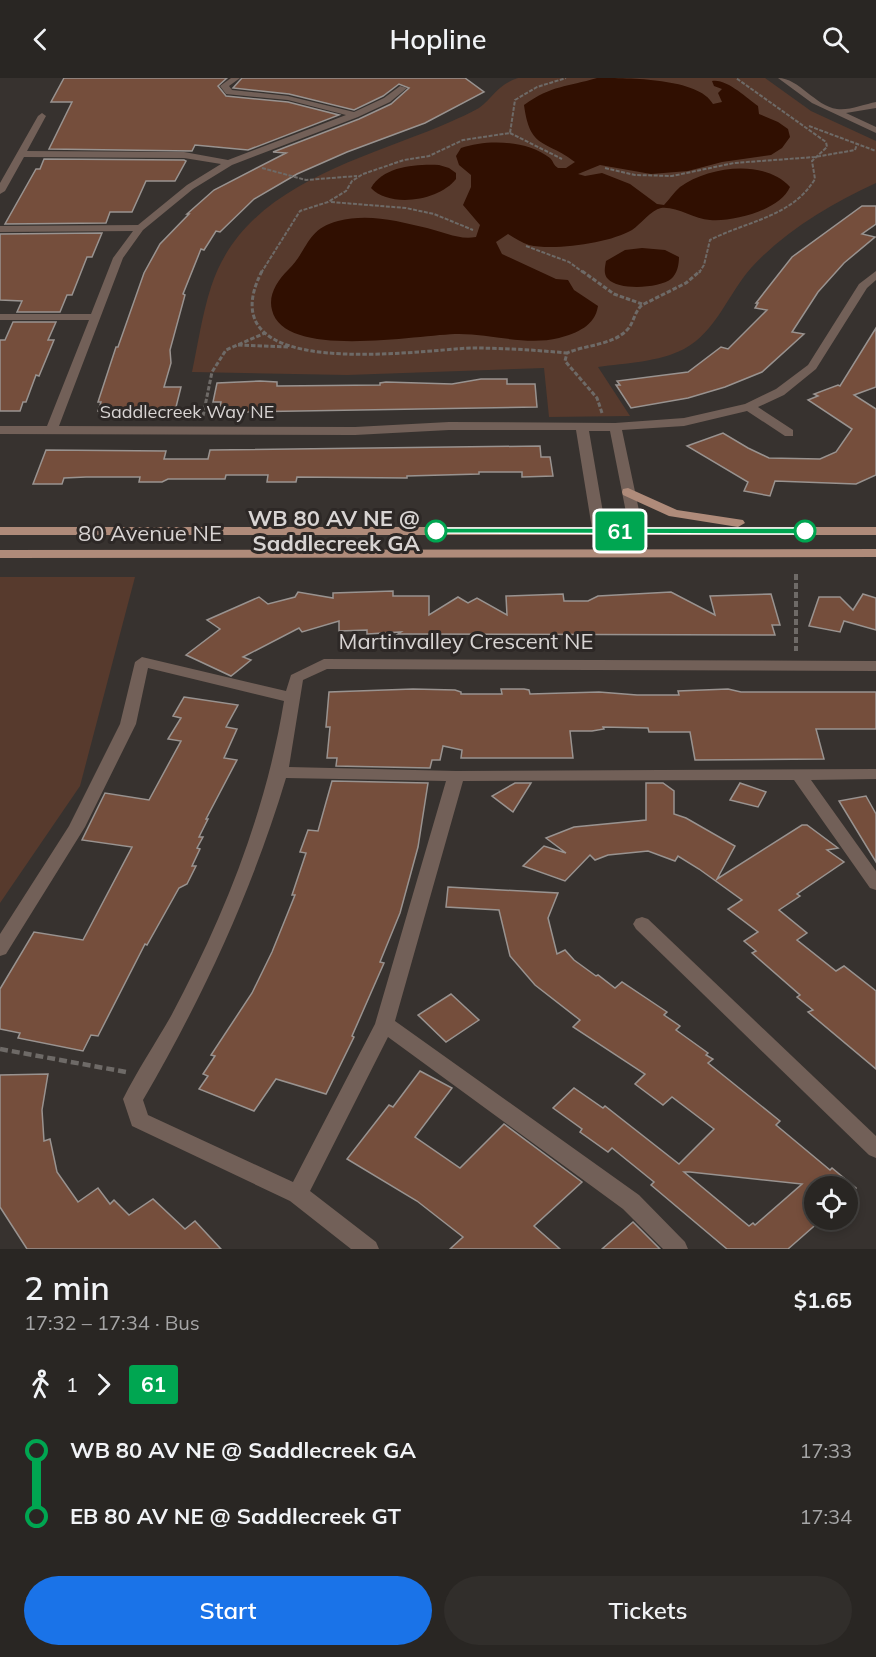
<!DOCTYPE html>
<meta charset="utf-8">
<style>
:root{--surface:#292623;--page:#312e2b;--text:#f1f3f6;--muted:#a5a5a6;--line:#454341;--accent:#1a73e8}
body{margin:0;font-family:Mulish,sans-serif;background:var(--page);color:var(--text);height:100vh;display:flex;flex-direction:column;font-size:22px;white-space:nowrap}
*{box-sizing:border-box;margin:0}
p{font-size:20px;color:var(--muted)}
.icon{flex:none;width:33px;height:33px;fill:none;stroke:currentColor;stroke-width:2;stroke-linecap:round;stroke-linejoin:round}
.map{position:relative;height:1171px;overflow:hidden}
.side{display:flex;flex-direction:column;background:var(--surface);flex:1}
.side>*{flex:none}
.badge{padding:0 12px;border-radius:4px;font-size:21px;line-height:39px}
.tools{position:absolute;left:804px;top:1098px;display:grid;gap:12px}
.tools a{display:grid;place-items:center;width:54px;height:54px;border-radius:50%;background:var(--surface);box-shadow:0 3px 9px #0003,0 0 0 2px var(--line);font-size:30px}
.map>.badge{position:absolute;translate:-50% -50%;box-shadow:0 0 0 3px #fff}
.legs{display:flex;align-items:center;gap:9px;height:66px;padding:0 24px;font-size:20px}
.legs p{margin-inline-start:auto}
.headline{display:flex;align-items:center;justify-content:space-between;height:102px;padding:0 24px}
h1{font-size:33px;font-weight:600;line-height:45px}
.primary-button{display:flex;gap:12px;margin-top:auto;padding:12px 24px}
.primary-button a{flex:1;height:69px;border-radius:36px;background:var(--accent);color:#fff;font-size:24px;font-weight:600;line-height:69px;text-align:center}
.primary-button a+a{background:var(--page);color:var(--text)}
ul{padding:0 24px;list-style:none}
li{display:flex;align-items:center;gap:21px;height:66px;font-size:22px}
li i{display:grid;place-items:center;width:9px;height:100%;margin:0 8px;background:currentColor}
li i::after{content:'';width:15px;height:15px;margin:-8px;border:4px solid;border-radius:50%;background:var(--surface)}
li p{margin-inline-start:auto}
li:first-child i{background:linear-gradient(#0000 50%,currentColor 0)}
li:last-child i{background:linear-gradient(currentColor 50%,#0000 0)}
header{display:flex;justify-content:space-between;align-items:center;height:78px;padding:0 24px;background:var(--surface);font-size:27px;font-weight:600}
.map>svg:first-child{display:block}
.green{fill:#573a2d}
.water{fill:#300f01}
.building{fill:#754e3c;stroke:#999390;stroke-width:1.5;fill-rule:evenodd}
.lines{fill:none;stroke-linecap:round;stroke-linejoin:round}
.path-far3{stroke:#6e6a67;stroke-width:2;stroke-dasharray:4 1.5;stroke-linecap:butt}
.path-far2{stroke:#6e6a67;stroke-width:3;stroke-dasharray:4.5 2;stroke-linecap:butt}
.path-far1{stroke:#6e6a67;stroke-width:4;stroke-dasharray:6 3;stroke-linecap:butt}
.path{stroke:#6e6a67;stroke-width:4.5;stroke-dasharray:8 4;stroke-linecap:butt}
.minor{fill:#726058;fill-rule:evenodd}
.major{fill:#af8b7a;fill-rule:evenodd}
.line-1{fill:#00a651;stroke:#fff;stroke-width:1.5}
.stop-1-dot{fill:#fff;stroke:#00a651;stroke-width:3}
.labels{text-anchor:middle;stroke-width:6;stroke-linejoin:round;paint-order:stroke}
.far-street-label{font-size:18px;fill:#d8d4d3;stroke:#2d2826}
.stop-label{font-size:22px;font-weight:bold;fill:#d8d4d3;stroke:#2d2826;text-anchor:end}
.street-label{font-size:22px;fill:#d8d4d3;stroke:#2d2826}
</style>
<header><svg class="icon" aria-label="back" viewBox="0 0 24 24"><path d="M15 5l-7 7 7 7"/></svg>Hopline<svg class="icon" aria-label="search" viewBox="0 0 24 24"><circle cx="10" cy="10" r="6"/><path d="M15 15l6 6"/></svg></header>
<div class="map">
<svg width="876" height="1171" viewBox="0 0 876 1171">
<rect width="100%" height="100%" fill="#37322f"/>
<!-- green -->
<g class="green">
<path d="M518,0H765L811,33L876,63V105C830,126 785,153 751,190C728,216 716,254 684,271C659,284 626,285 598,289L630,338L549,339L544,290L347,297L192,294C198,266 202,237 211,209C244,106 363,82 450,44C459,40 470,35 479,30C495,18 497,7 518,0Z"/>
<polygon points="0,499 135,499 80,708 0,825"/>
</g>
<!-- water -->
<g class="water">
<path d="M597,0C629,0 699,0 713,26L722,24L718,15L722,11L714,8L712,3C726,0 747,20 758,28L759,36L778,44L788,51L790,59L782,70L771,77L722,84L688,93L651,96L600,87L578,96L585,98L602,95L630,106L657,126L664,127C669,122 674,114 680,109C709,88 765,81 790,109C780,132 734,144 710,142C694,141 676,128 661,130C651,132 641,146 632,152C610,165 554,173 529,167C522,165 515,160 508,156L496,164L502,176L556,201L568,202L574,212L598,228C595,248 577,255 559,260C526,268 492,256 459,256C420,256 284,283 272,232C268,217 277,203 288,192C308,173 306,151 338,143C368,135 398,143 427,150C444,154 458,162 476,159L480,147L463,127L471,109V97L459,87L456,78L461,70C487,61 527,62 550,80C554,84 553,87 558,90H566L575,84C545,61 530,72 524,27C552,7 567,9 597,0Z"/>
<path d="M439,87L449,90L456,95V101C440,122 391,131 371,110C383,88 417,86 439,87Z"/>
<path d="M642,170L665,172L679,179C679,187 677,196 671,201C660,210 619,213 608,201C603,196 605,189 606,183L625,172Z"/>
</g>
<!-- building -->
<g class="building">
<polygon points="64,0 227,0 218,8 226,18 288,24 339,37 248,72 195,67 192,73 49,71 72,24 51,24"/>
<polygon points="242,0 465,0 484,14 425,45 347,74 297,96 254,121 220,154 216,153 204,172 201,171 183,216 185,217 170,272 171,285 164,309 181,309 175,333 98,333 101,324 98,324 116,269 118,269 144,195 160,166 189,136 187,136 214,112 286,75 273,74 359,41 391,26 409,10 399,6 383,18 354,32 289,16 233,10"/>
<polygon points="44,81 184,82 186,83 175,103 146,103 132,134 110,134 106,145 5,146 36,91 40,91"/>
<polygon points="862,128 876,128 876,146 862,156 875,159 844,185 818,214 792,254 804,256 762,294 725,309 688,320 631,330 616,307 620,307 617,303 688,294 721,269 728,271 767,232 755,230 758,225 756,225 792,179"/>
<polygon points="102,155 92,179 87,179 72,217 67,217 60,234 17,234 22,223 0,222 0,156"/>
<polygon points="13,244 56,244 48,262 54,262 39,298 36,297 26,324 23,324 20,333 0,333 0,262 5,262"/>
<polygon points="876,250 876,309 854,317 876,331 876,397 856,406 775,403 770,418 744,413 748,404 687,368 723,355 748,370 769,380 820,381 836,374 852,351 808,322 818,318 814,316 838,307 840,308"/>
<polygon points="481,301 507,301 507,306 535,306 537,329 244,334 219,333 221,324 213,324 217,305 260,303 277,304 277,308 380,307 380,305 386,304 452,306"/>
<polygon points="540,368 541,379 550,379 553,398 522,399 522,394 479,394 479,396 407,398 407,400 297,399 296,404 267,404 268,397 226,397 225,401 168,401 162,404 139,404 140,399 86,399 64,400 62,406 33,406 46,372 166,373 164,381 208,381 210,372"/>
<polygon points="393,513 393,518 429,518 429,537 458,519 468,525 477,520 507,537 506,518 563,516 564,523 588,523 598,518 671,514 715,537 710,518 771,516 780,547 772,547 775,557 407,556 398,556 401,554 367,556 367,552 339,553 339,543 302,554 299,550 243,579 251,582 231,598 186,577 220,551 207,542 259,519 268,526 295,519 298,514 333,520 333,515"/>
<polygon points="863,516 876,520 876,552 844,543 840,554 809,548 819,519 840,519 853,532"/>
<polygon points="413,611 455,612 461,614 461,616 502,616 501,611 524,611 529,612 530,616 599,614 637,617 679,617 678,613 728,611 741,614 876,614 876,651 816,651 824,681 695,682 690,654 649,654 648,650 603,649 604,651 592,653 570,653 573,680 461,680 462,672 443,668 440,682 432,682 430,690 336,688 337,680 327,680 330,649 326,649 329,614"/>
<polygon points="184,619 238,627 226,649 237,651 224,680 237,682 206,741 208,741 199,759 203,759 197,770 200,771 192,788 196,788 187,806 179,810 147,867 145,866 98,958 91,957 83,973 18,960 20,955 0,951 0,911 34,854 83,862 132,769 82,762 105,715 149,722 181,663 168,661 181,640 173,638"/>
<polygon points="332,703 428,705 418,769 400,835 380,884 384,885 352,958 354,959 326,1016 276,1001 254,1033 199,1011 208,998 203,996 215,978 211,977 252,915 272,874 295,817 292,817 306,775 300,774 308,752 318,753"/>
<polygon points="515,705 531,705 513,734 492,718"/>
<polygon points="646,705 663,705 674,713 674,736 686,740 735,768 717,801 802,747 807,747 838,770 827,772 844,784 797,816 800,818 779,832 807,855 797,862 836,893 844,888 876,913 876,991 808,934 813,932 797,919 800,917 752,875 756,873 744,863 758,854 728,831 742,822 699,791 678,778 675,783 648,773 608,777 595,782 590,777 565,803 523,788 544,768 566,775 546,760 574,749 646,742"/>
<polygon points="740,705 766,714 758,729 730,722"/>
<polygon points="866,718 876,736 876,784 839,723"/>
<path d="M448,809L558,815L548,840L557,876L565,872L574,882L596,898L598,897L615,910L622,904L667,934L664,937L680,948L676,952L708,975L706,977L713,981L708,985L780,1043L776,1047L830,1092L832,1090L856,1110L848,1118V1108H814V1142H821L788,1171H727L651,1107L654,1104L612,1070L608,1074L580,1054L582,1051L553,1030L574,1010L603,1030L605,1028L679,1086L714,1051L672,1019L663,1027L635,1006L645,996L573,949L580,942L535,907L510,878L499,832L446,829ZM684,1094H690L802,1106L755,1147L753,1145L749,1148Z"/>
<polygon points="451,916 479,942 446,964 418,937"/>
<polygon points="420,993 452,1010 415,1059 460,1090 504,1046 582,1104 534,1148 560,1171 450,1171 463,1159 417,1123 347,1081 389,1027 393,1029"/>
<polygon points="48,996 42,1032 44,1063 50,1061 57,1094 78,1124 98,1110 110,1126 114,1122 129,1137 153,1121 185,1151 195,1143 221,1171 27,1171 0,1129 0,997"/>
<polygon points="633,1144 660,1171 602,1171"/>
</g>
<g class="lines">
<!-- path-far3 -->
<g class="path-far3">
<polyline points="809,48 876,73"/>
<polyline points="510,55 562,81"/>
<polyline points="262,90 306,102 357,98"/>
<polyline points="605,90 635,97 672,98 734,85 815,79 855,72 857,66"/>
<polyline points="331,124 406,130 434,136 473,152"/>
<polyline points="526,168 569,184 584,195"/>
<polyline points="261,195 300,133 328,124 346,113 352,103 363,96 404,82 429,78 463,62 510,55 515,22 537,9 566,0"/>
<path d="M699,195L704,187L710,162C747,143 792,139 815,101L812,83L827,69L826,64L736,0"/>
</g>
<!-- path-far2 -->
<g class="path-far2">
<path d="M262,193C204,306 418,272 471,270C503,270 535,272 567,275"/>
<polyline points="582,193 614,216 642,226"/>
<polyline points="238,267 288,269"/>
<path d="M602,335L597,320L565,283L567,275C585,267 613,267 627,252C634,245 634,234 642,227L686,205L700,193"/>
<polyline points="203,338 212,294 226,272 265,255"/>
</g>
<!-- path-far1 -->
<polyline class="path-far1" points="796,496 796,573"/>
<!-- path -->
<polyline class="path" points="0,971 126,994"/>
<!-- minor -->
<g class="minor">
<polygon points="231,0 240,0 229,8 232,12 288,18 354,34 384,20 400,8 407,10 390,24 358,39 232,87 193,111 143,152 123,180 59,348 355,349 449,344 615,345 684,340 745,326 776,311 808,287 859,206 876,193 876,202 867,210 816,291 784,317 758,329 793,352 793,358 785,358 747,333 684,348 622,352 648,475 641,479 634,475 610,353 589,353 610,475 603,479 596,475 576,352 449,352 355,357 0,356 0,348 47,348 89,242 0,242 0,236 91,236 113,180 133,153 0,154 0,148 138,147 187,107 221,86 184,80 24,79 5,113 0,116 0,105 38,38 42,35 46,38 27,73 184,74 228,82 346,37 288,22 226,16 220,8"/>
<path d="M778,0C799,0 815,28 837,31C848,33 865,26 876,24V30L846,35L876,49V55L812,25Z"/>
<path d="M142,579L286,613L291,597L324,581L876,583V593L327,591L303,602L289,689L456,693L876,691V701L811,702L876,793V812L870,810L794,702L463,703L395,943L639,1117L685,1164L688,1171H663L623,1131L388,959L310,1113L376,1164L379,1171H351L290,1123L132,1048L123,1021C137,993 155,966 171,938C224,839 266,734 284,623L148,590L136,646L85,749L6,876L0,878V856L69,748L120,646L135,584ZM286,700L446,703L375,946L293,1104L148,1037L143,1022C203,919 252,813 286,700Z"/>
<polygon points="642,839 648,841 876,1058 876,1080 869,1077 636,851 633,846 636,841"/>
</g>
<!-- major -->
<g class="major">
<polygon points="628,410 677,432 743,442 745,445 738,449 876,449 876,457 0,457 0,449 738,449 669,438 623,417 622,414 623,411"/>
<polygon points="876,471 876,479 0,480 0,472"/>
</g>
</g>
<!-- line-1 -->
<polygon class="line-1" points="436,450 805,450 810,453 805,456 432,455 431,453"/>
<!-- markers -->
<g class="stop-1-dot">
<circle cx="436" cy="453" r="10"/>
<circle cx="805" cy="453" r="10"/>
</g>
<g class="labels">
<!-- far-street labels -->
<g class="far-street-label">
<text x="187" y="340">Saddlecreek Way NE</text>
</g>
<!-- stop labels -->
<g class="stop-label">
<text x="420" y="448">WB 80 AV NE @<tspan x="420" dy="25">Saddlecreek GA</tspan></text>
</g>
<!-- street labels -->
<g class="street-label">
<text x="150" y="463">80 Avenue NE</text>
<text x="466" y="571">Martinvalley Crescent NE</text>
</g>
</g>
</svg>
<div class="tools">
<a><svg class="icon" aria-label="locate" viewBox="0 0 24 24"><circle cx="12" cy="12" r="6"/><path d="M12 2v4M12 18v4M2 12h4M18 12h4"/></svg></a>
</div>
<b class="badge" style="left:620px;top:453px;background:#00a651;color:#fff">61</b>
</div>
<section class="side">
<div class="headline"><div><h1>2 min</h1><p>17:32 – 17:34 · Bus</p></div><b>$1.65</b></div>
<div class="legs"><svg class="icon" aria-label="walk" viewBox="0 0 24 24"><circle cx="13" cy="4" r="2"/><path d="M13 8l-2 6 4 7M11 14l-3 7M7 12l3-4h3l4 4"/></svg>1<svg class="icon" aria-label="forward" viewBox="0 0 24 24"><path d="M9 5l7 7-7 7"/></svg><b class="badge" style="background:#00a651;color:#fff">61</b></div>
<ul>
<li><i style="color:#00a651"></i><b>WB 80 AV NE @ Saddlecreek GA</b><p>17:33</p></li>
<li><i style="color:#00a651"></i><b>EB 80 AV NE @ Saddlecreek GT</b><p>17:34</p></li>
</ul>
<div class="primary-button"><a>Start</a><a>Tickets</a></div>
</section>
